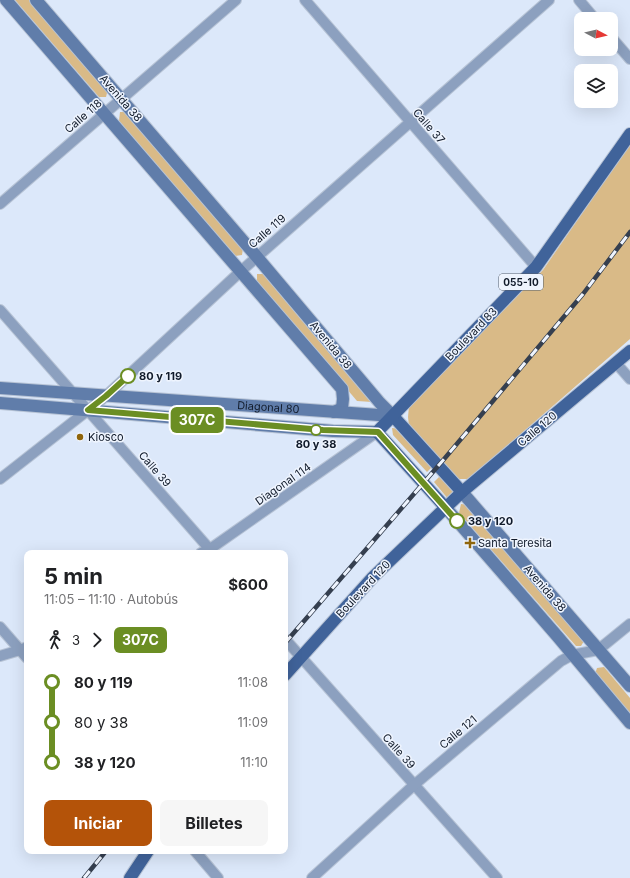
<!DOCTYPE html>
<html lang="es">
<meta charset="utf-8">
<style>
:root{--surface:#fff;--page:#f6f6f6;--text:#202124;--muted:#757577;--accent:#b45309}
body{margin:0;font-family:Inter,sans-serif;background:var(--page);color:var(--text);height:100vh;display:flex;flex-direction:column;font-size:15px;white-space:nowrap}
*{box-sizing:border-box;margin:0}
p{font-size:13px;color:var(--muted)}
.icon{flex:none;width:22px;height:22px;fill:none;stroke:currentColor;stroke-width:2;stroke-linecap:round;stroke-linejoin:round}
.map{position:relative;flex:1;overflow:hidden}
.panel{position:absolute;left:24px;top:550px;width:264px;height:304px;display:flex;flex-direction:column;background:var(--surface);border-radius:8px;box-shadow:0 4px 16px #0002}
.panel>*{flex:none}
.badge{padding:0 8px;border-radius:6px;font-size:14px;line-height:26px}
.needle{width:26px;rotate:97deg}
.tools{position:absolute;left:574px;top:12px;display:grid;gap:8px}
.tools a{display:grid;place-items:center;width:44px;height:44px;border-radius:8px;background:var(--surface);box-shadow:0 4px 16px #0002;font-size:20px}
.map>.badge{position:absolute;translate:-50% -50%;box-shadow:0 0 0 2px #fff}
.legs{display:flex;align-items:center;gap:6px;height:44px;padding:0 20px;font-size:13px}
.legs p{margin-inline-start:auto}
.summary{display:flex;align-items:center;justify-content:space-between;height:68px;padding:0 20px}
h1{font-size:22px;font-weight:700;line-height:30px}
.primary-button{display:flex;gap:8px;margin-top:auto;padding:8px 20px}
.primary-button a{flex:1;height:46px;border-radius:8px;background:var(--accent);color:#fff;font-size:16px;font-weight:700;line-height:46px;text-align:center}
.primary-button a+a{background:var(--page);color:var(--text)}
ul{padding:0 20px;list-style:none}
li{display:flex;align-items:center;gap:14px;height:40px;font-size:15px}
li i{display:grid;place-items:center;width:6px;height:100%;margin:0 5px;background:currentColor}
li i::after{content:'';width:10px;height:10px;margin:-5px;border:3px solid;border-radius:50%;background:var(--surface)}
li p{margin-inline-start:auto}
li:first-child i{background:linear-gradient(#0000 50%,currentColor 0)}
li:last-child i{background:linear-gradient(currentColor 50%,#0000 0)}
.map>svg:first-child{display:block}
.green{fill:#d9ba87}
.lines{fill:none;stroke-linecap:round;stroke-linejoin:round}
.street-casing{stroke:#b7c3d5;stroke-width:12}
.secondary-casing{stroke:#b7c3d5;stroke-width:14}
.primary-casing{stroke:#b7c3d5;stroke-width:14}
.street{stroke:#8ca0bf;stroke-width:10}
.secondary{stroke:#607daa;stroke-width:12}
.primary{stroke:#40639a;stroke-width:12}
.rail-casing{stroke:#353f4f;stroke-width:4.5}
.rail{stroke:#eef4fe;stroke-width:3;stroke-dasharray:9;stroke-linecap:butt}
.line-1-casing{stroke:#fff;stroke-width:9}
.line-1{stroke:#6b8e23;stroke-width:6}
.stop-1-dot{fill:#fff;stroke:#6b8e23;stroke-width:2}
.poi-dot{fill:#8f650c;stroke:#eef4fe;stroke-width:1.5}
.labels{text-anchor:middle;stroke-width:3;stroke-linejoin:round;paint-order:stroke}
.shield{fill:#eef4fe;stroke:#535c6a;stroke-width:1}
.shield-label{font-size:10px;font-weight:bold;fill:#111b2b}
.street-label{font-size:11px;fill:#111b2b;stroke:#eef4fe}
.stop-label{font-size:11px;font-weight:bold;fill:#111b2b;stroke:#eef4fe;text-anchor:start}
.poi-label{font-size:11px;fill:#111b2b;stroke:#eef4fe;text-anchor:start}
</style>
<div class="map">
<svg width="630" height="878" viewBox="0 0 630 878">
<rect width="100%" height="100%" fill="#dce8fa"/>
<!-- green -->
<g class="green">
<polygon points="15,0 31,0 108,89 106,97 99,97"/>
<polygon points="120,112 128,112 243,248 242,255 235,256 119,121"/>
<polygon points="630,144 630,339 469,479 459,479 452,475 409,426 408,417 409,406 543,270"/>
<polygon points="257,274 265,274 372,402 357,401 257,282"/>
<polygon points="392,428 400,429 433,466 427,472 393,435"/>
<polygon points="442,474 457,492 449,500 434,482"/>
<polygon points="461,504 469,505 584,641 581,646 576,646 459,513"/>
<polygon points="604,667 630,698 630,715 595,674 597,668"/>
</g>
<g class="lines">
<!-- street casing -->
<g class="street-casing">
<g id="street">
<polyline points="305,0 536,267"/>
<polyline points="579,0 595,19"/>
<polyline points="611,37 630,59"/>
<polyline points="0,204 236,0"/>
<polyline points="0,310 213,553"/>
<polyline points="616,363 630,379"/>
<polyline points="0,479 106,396 241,271 549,0"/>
<polyline points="201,553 210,549 377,432"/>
<polyline points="0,627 27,658"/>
<polyline points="285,639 497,878"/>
<polyline points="0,656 20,650 27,647"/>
<polyline points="195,851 218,878"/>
<polyline points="312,878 414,785 561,661 572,655 598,650 630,624"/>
</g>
</g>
<!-- secondary casing -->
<g class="secondary-casing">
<g id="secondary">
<polyline points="6,0 342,389 343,399 342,408 334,412"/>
<polyline points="36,0 257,257 380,403 393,416"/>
<path id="s1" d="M0,388L393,416"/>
<polyline points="0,403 333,431 377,432"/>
<polyline points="462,492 630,686"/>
<polyline points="446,508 558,637 630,723"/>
</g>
</g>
<!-- primary casing -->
<g class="primary-casing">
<g id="primary">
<polyline points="393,416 462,492"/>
<polyline points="446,508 377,432 536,267 630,134"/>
<polyline points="285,675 373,577 462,492 630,351"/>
<polyline points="130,878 148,851"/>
</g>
</g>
<!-- street -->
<use href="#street" class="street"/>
<!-- secondary -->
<use href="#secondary" class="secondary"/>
<!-- primary -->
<use href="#primary" class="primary"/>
<!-- rail casing -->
<g class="rail-casing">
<g id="rail">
<polyline points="285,643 445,458 583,294 630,232"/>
<polyline points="84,878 106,851"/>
</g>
</g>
<!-- rail -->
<use href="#rail" class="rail"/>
</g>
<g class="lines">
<!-- line-1 casing -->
<g class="line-1-casing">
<polyline id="line-1" points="128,376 106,396 88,410 323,430 378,432 457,521"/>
</g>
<!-- line-1 -->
<use href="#line-1" class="line-1"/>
</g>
<!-- markers -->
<g class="stop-1-dot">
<circle cx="128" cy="376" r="7"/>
<circle cx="316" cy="430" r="5"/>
<circle cx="457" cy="521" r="7"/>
</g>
<g class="poi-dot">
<circle cx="80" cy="437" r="4"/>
<path d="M468 537h4v4h4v4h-4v4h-4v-4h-4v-4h4z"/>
</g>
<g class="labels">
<!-- shield labels -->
<rect class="shield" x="499" y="274" width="44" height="16" rx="3"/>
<g class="shield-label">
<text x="521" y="286">055-10</text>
</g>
<!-- street labels -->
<g class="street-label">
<text transform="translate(121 98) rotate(49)" y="4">Avenida 38</text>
<text transform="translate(83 116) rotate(-41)" y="4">Calle 118</text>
<text transform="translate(429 126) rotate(49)" y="4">Calle 37</text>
<text transform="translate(267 231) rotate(-41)" y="4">Calle 119</text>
<text transform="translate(471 334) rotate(-46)" y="4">Boulevard 83</text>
<text transform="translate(331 345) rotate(50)" y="4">Avenida 38</text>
<text dy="4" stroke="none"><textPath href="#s1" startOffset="269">Diagonal 80</textPath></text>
<text transform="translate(537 429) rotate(-40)" y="4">Calle 120</text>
<text transform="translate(155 469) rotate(49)" y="4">Calle 39</text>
<text transform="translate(283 484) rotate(-35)" y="4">Diagonal 114</text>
<text transform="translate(545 588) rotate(49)" y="4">Avenida 38</text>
<text transform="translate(363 589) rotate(-47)" y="4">Boulevard 120</text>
<text transform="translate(458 732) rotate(-40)" y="4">Calle 121</text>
<text transform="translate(399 751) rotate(48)" y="4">Calle 39</text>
</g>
<!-- stop labels -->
<g class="stop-label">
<text x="139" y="380">80 y 119</text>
<text x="316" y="448" text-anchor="middle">80 y 38</text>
<text x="468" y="525">38 y 120</text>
</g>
<!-- poi labels -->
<g class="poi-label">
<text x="88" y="441">Kiosco</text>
<text x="478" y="547">Santa Teresita</text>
</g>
</g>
</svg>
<div class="tools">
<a><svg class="needle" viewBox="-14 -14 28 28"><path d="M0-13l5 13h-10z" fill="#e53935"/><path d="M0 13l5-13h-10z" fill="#757577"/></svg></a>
<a><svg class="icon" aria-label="layers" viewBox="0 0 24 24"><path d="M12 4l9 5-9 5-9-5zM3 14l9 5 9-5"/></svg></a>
</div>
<b class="badge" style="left:197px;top:420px;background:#6b8e23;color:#fff">307C</b>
<section class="panel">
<div class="summary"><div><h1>5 min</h1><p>11:05 – 11:10 · Autobús</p></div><b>$600</b></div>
<div class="legs"><svg class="icon" aria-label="walk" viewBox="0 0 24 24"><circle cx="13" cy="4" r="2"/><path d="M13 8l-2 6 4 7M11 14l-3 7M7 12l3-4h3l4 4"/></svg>3<svg class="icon" aria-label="forward" viewBox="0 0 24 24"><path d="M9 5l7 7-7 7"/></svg><b class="badge" style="background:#6b8e23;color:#fff">307C</b></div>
<ul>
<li><i style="color:#6b8e23"></i><b>80 y 119</b><p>11:08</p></li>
<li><i style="color:#6b8e23"></i><span>80 y 38</span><p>11:09</p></li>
<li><i style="color:#6b8e23"></i><b>38 y 120</b><p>11:10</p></li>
</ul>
<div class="primary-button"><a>Iniciar</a><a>Billetes</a></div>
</section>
</div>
